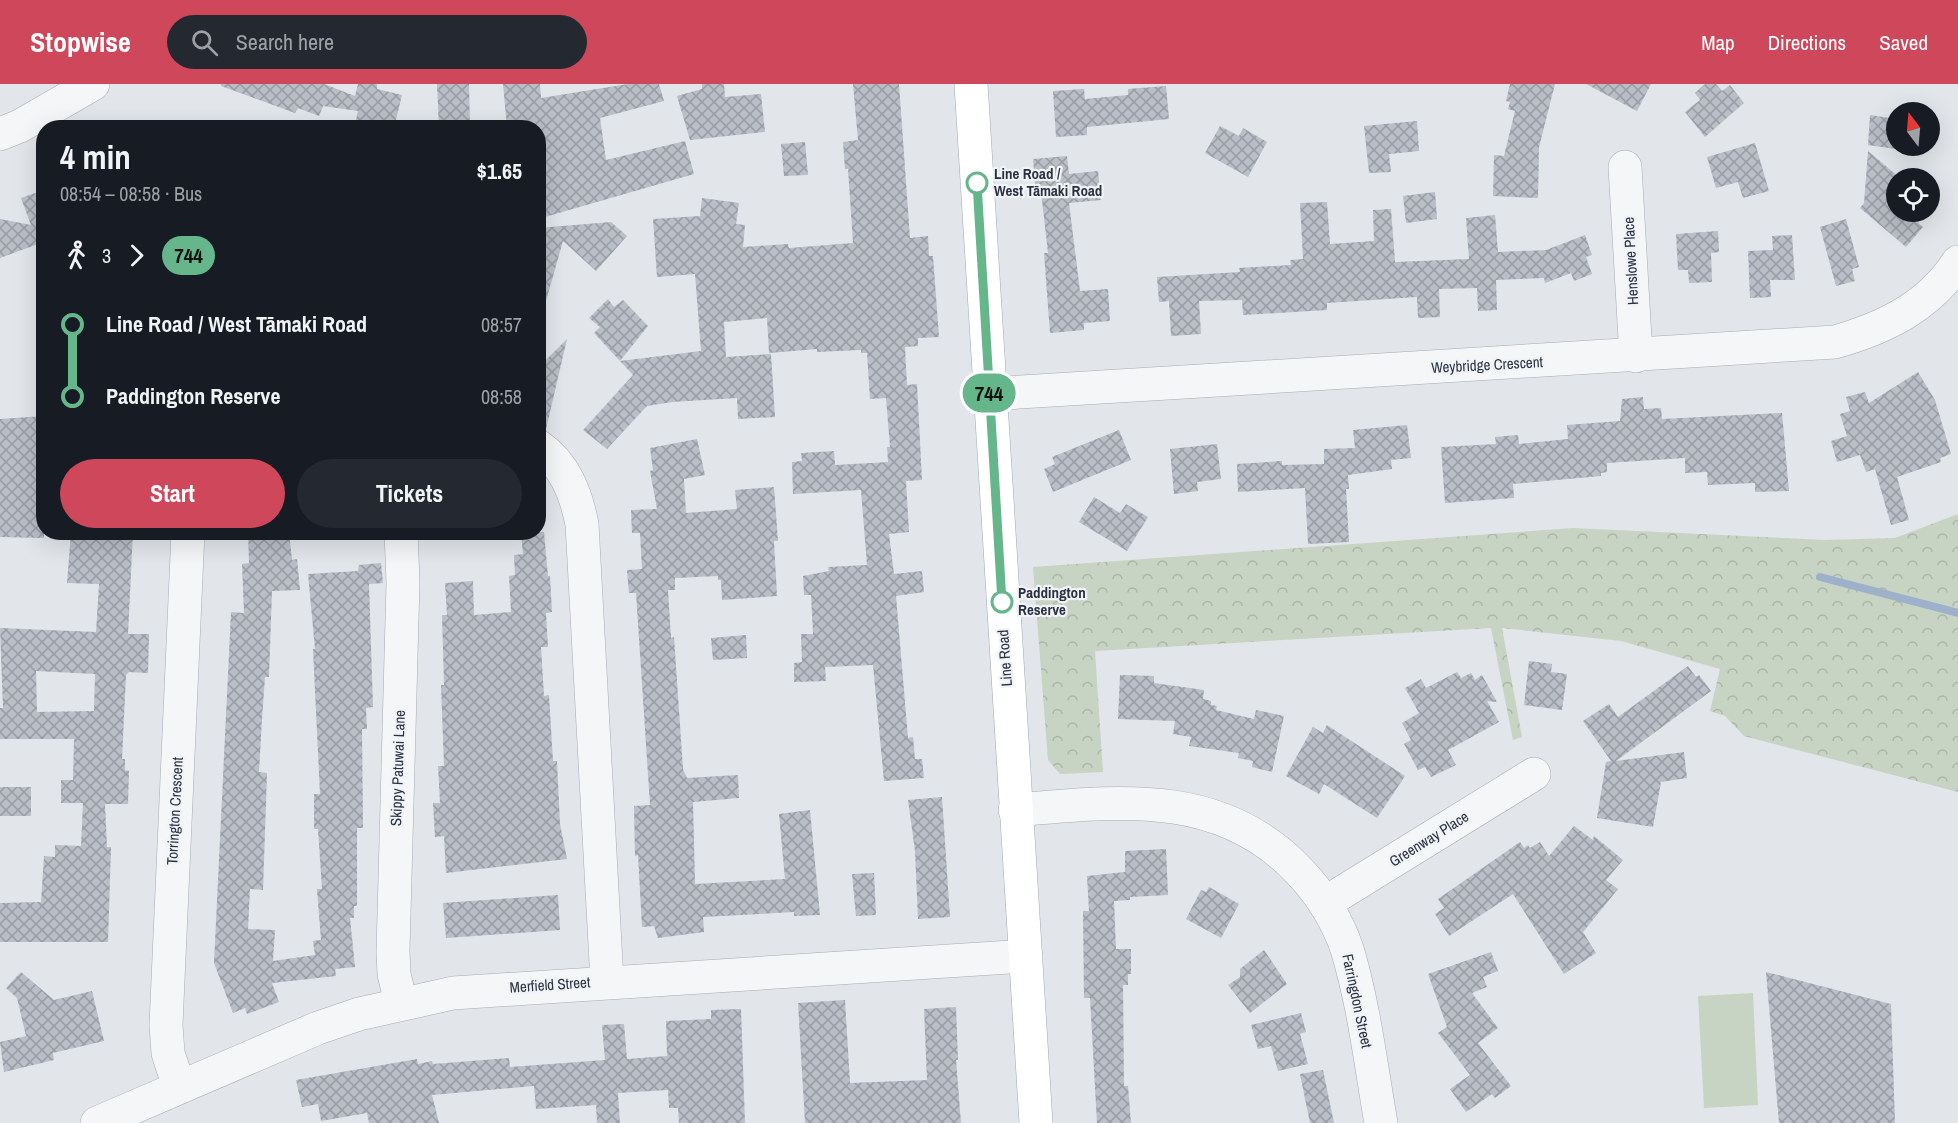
<!DOCTYPE html>
<meta charset="utf-8">
<style>
:root{--surface:#171b24;--page:#242831;--text:#f1f3f6;--muted:#9ea1a6;--accent:#cf475b}
body{margin:0;font-family:"Archivo Narrow",sans-serif;background:var(--page);color:var(--text);height:100vh;display:flex;flex-direction:column;font-size:22px;white-space:nowrap}
*{box-sizing:border-box;margin:0}
p{font-size:20px;color:var(--muted)}
.icon{flex:none;width:33px;height:33px;fill:none;stroke:currentColor;stroke-width:2;stroke-linecap:round;stroke-linejoin:round}
.map{position:relative;flex:1;overflow:hidden}
.drawer{position:absolute;left:36px;top:36px;width:510px;height:420px;display:flex;flex-direction:column;background:var(--surface);border-radius:24px;box-shadow:0 6px 24px #0002}
.drawer>*{flex:none}
.badge{padding:0 12px;border-radius:20px;font-size:21px;line-height:39px}
.needle{width:39px;rotate:344deg}
.buttons{position:absolute;left:1886px;top:18px;display:grid;gap:12px}
.buttons a{display:grid;place-items:center;width:54px;height:54px;border-radius:50%;background:var(--surface);box-shadow:0 6px 24px #0002;font-size:30px}
.map>.badge{position:absolute;translate:-50% -50%;box-shadow:0 0 0 3px #fff}
.legs{display:flex;align-items:center;gap:9px;height:66px;padding:0 24px;font-size:20px}
.legs p{margin-inline-start:auto}
.summary{display:flex;align-items:center;justify-content:space-between;height:102px;padding:0 24px}
h1{font-size:33px;font-weight:700;line-height:45px}
.primary-button{display:flex;gap:12px;margin-top:auto;padding:12px 24px}
.primary-button a{flex:1;height:69px;border-radius:36px;background:var(--accent);color:#fff;font-size:24px;font-weight:700;line-height:69px;text-align:center}
.primary-button a+a{background:var(--page);color:var(--text)}
ul{padding:0 24px;list-style:none}
li{display:flex;align-items:center;gap:21px;height:72px;font-size:22px}
li i{display:grid;place-items:center;width:9px;height:100%;margin:0 8px;background:currentColor}
li i::after{content:'';width:15px;height:15px;margin:-8px;border:4px solid;border-radius:50%;background:var(--surface)}
li p{margin-inline-start:auto}
li:first-child i{background:linear-gradient(#0000 50%,currentColor 0)}
li:last-child i{background:linear-gradient(currentColor 50%,#0000 0)}
header{display:flex;align-items:center;gap:36px;box-sizing:border-box;height:84px;padding:0 30px;background:var(--accent);color:#fff}
header strong{font-size:28px}
nav{display:flex;gap:33px;margin-inline-start:auto;font-size:21px}
.search{width:420px;height:54px;background:var(--page);display:flex;align-items:center;gap:15px;box-sizing:border-box;padding:0 21px;border-radius:33px;color:var(--muted);font-size:22px}
.map>svg:first-child{display:block}
.park{fill:url(#park-crowns)}
.pitch{fill:#c7d4c3}
.lines{fill:none;stroke-linecap:round;stroke-linejoin:round}
.stream{stroke:#9db2ca;stroke-width:8}
.building{fill:url(#building-cross-hatch);fill-rule:evenodd}
.minor-casing{stroke:#a7acb4;stroke-width:34}
.major-casing{stroke:#a1a9b6;stroke-width:34}
.minor{stroke:#f4f6f8;stroke-width:33}
.major{stroke:#fff;stroke-width:33}
.line-1-casing{stroke:#fff;stroke-width:14}
.line-1{stroke:#66b68b;stroke-width:9}
.stop-1-dot{fill:#fff;stroke:#66b68b;stroke-width:3}
.labels{text-anchor:middle;stroke-width:4.5;stroke-linejoin:round;paint-order:stroke}
.stop-label{font-size:15px;font-weight:bold;fill:#2a3242;stroke:#f1f4f7;text-anchor:start}
.street-label{font-size:15px;fill:#2a3242;stroke:#f1f4f7}
</style>
<header>
<strong>Stopwise</strong>
<div class="search"><svg class="icon" aria-label="search" viewBox="0 0 24 24"><circle cx="10" cy="10" r="6"/><path d="M15 15l6 6"/></svg>Search here</div>
<nav><a>Map</a><a>Directions</a><a>Saved</a></nav>
</header>
<div class="map">
<svg width="1958" height="1039" viewBox="0 0 1958 1039">
<defs>
<pattern id="park-crowns" width="20" height="18" patternUnits="userSpaceOnUse" patternTransform="scale(1.5)"><rect width="20" height="18" fill="#c7d4c3"/><path d="M2 6a3 3 0 1 1 6 0M12 15a3 3 0 1 1 6 0" fill="none" stroke="#abb6a9"/></pattern>
<pattern id="building-cross-hatch" width="8" height="8" patternUnits="userSpaceOnUse" patternTransform="scale(1.5)"><rect width="8" height="8" fill="#b9bec7"/><path d="M0 0l8 8M0 8l8-8" fill="none" stroke="#979ba3"/></pattern>
</defs>
<rect width="100%" height="100%" fill="#e2e5ea"/>
<!-- park -->
<polygon class="park" points="1958,430 1958,708 1744,652 1725,632 1710,627 1720,585 1621,557 1502,544 1522,653 1513,656 1491,544 1095,567 1103,688 1060,690 1048,676 1033,483 1573,444 1825,456 1895,454"/>
<!-- pitch -->
<polygon class="pitch" points="1753,909 1758,1021 1704,1024 1698,912"/>
<g class="lines">
<!-- stream -->
<polyline class="stream" points="1820,493 1958,529"/>
</g>
<!-- building -->
<g class="building">
<polygon points="221,0 324,0 355,12 358,0 377,0 377,5 402,11 394,44 354,44 358,27 323,22 319,32 298,24 295,29 221,2"/>
<polygon points="437,0 469,0 470,44 439,44"/>
<polygon points="503,0 540,0 541,14 628,0 659,0 664,17 600,34 606,76 685,57 694,90 538,135 538,44 507,44"/>
<polygon points="702,0 724,0 725,13 761,10 765,48 690,56 677,12 702,5"/>
<polygon points="853,0 899,0 910,154 928,152 929,172 933,172 939,253 918,254 918,262 905,263 907,301 917,300 922,396 906,397 909,448 889,450 894,490 922,487 924,508 896,512 908,654 913,653 915,675 922,675 924,694 884,697 873,581 825,583 826,597 794,598 794,579 802,578 801,550 813,550 811,511 804,511 803,492 829,487 828,483 867,481 861,406 793,410 792,378 802,377 801,369 834,367 835,381 888,378 887,363 890,363 886,314 870,315 867,269 861,269 861,266 817,268 817,265 769,269 767,234 724,238 726,273 771,270 775,333 738,335 737,314 672,318 647,322 607,365 583,346 633,291 620,277 701,267 695,190 657,193 653,135 700,132 702,114 739,119 736,140 745,141 743,163 788,160 789,164 853,159 848,85 845,85 843,58 858,56"/>
<polygon points="1510,0 1555,0 1539,63 1538,114 1493,112 1494,71 1504,72 1515,27 1508,25 1510,18 1506,17"/>
<polygon points="1586,0 1651,0 1637,27"/>
<polygon points="1705,0 1716,0 1722,7 1730,1 1744,19 1705,53 1685,28 1700,16 1695,9"/>
<polygon points="1166,2 1169,35 1087,43 1087,51 1056,53 1053,7 1084,5 1085,15 1128,11 1128,5"/>
<polygon points="1870,31 1896,35 1896,65 1868,61"/>
<polygon points="1417,37 1419,67 1389,70 1391,88 1369,89 1364,42"/>
<polygon points="1220,42 1239,52 1243,44 1267,58 1248,93 1205,69"/>
<polygon points="805,58 808,91 784,92 781,60"/>
<polygon points="1755,59 1769,107 1743,114 1738,98 1716,104 1707,73"/>
<polygon points="1868,67 1900,94 1896,94 1896,128 1912,128 1909,131 1923,143 1906,163 1860,124 1864,119"/>
<polygon points="1067,72 1069,90 1098,87 1101,116 1069,119 1080,207 1108,205 1110,237 1084,239 1084,246 1050,249 1044,169 1048,169 1041,108 1036,108 1033,75"/>
<polygon points="44,106 44,169 38,160 0,174 0,135 31,141 21,114"/>
<polygon points="1435,108 1437,135 1406,139 1403,112"/>
<polygon points="1327,118 1330,160 1374,157 1373,126 1391,125 1395,178 1469,175 1466,134 1495,131 1498,168 1546,166 1585,151 1592,171 1586,173 1592,190 1574,197 1571,189 1545,199 1544,194 1496,196 1497,226 1478,227 1477,204 1439,205 1440,233 1418,234 1417,213 1327,219 1327,226 1243,231 1242,216 1199,217 1201,250 1171,252 1169,217 1159,218 1157,193 1240,188 1239,184 1291,181 1290,176 1303,175 1300,119"/>
<polygon points="1846,135 1859,183 1852,185 1855,197 1836,202 1820,143"/>
<polygon points="611,138 627,152 596,187 563,157 544,224 538,223 538,144"/>
<polygon points="1718,147 1719,168 1711,169 1712,198 1689,199 1688,186 1678,186 1676,150"/>
<polygon points="1792,151 1795,196 1770,196 1771,213 1750,214 1748,167 1773,166 1772,152"/>
<polygon points="608,215 614,223 623,216 648,242 620,277 594,249 600,243 589,234"/>
<polygon points="567,255 546,345 538,344 538,284"/>
<polygon points="1918,288 1935,316 1951,370 1940,374 1941,378 1897,393 1909,436 1891,441 1875,385 1866,388 1860,371 1837,378 1831,357 1847,352 1840,330 1850,327 1846,313 1865,308 1869,319"/>
<polygon points="1643,313 1644,325 1661,324 1662,335 1782,329 1789,407 1755,408 1755,399 1708,401 1707,388 1685,389 1685,374 1607,379 1607,388 1601,389 1601,392 1513,400 1514,414 1445,419 1441,363 1496,360 1495,353 1518,351 1519,360 1568,355 1567,341 1620,337 1622,315"/>
<polygon points="44,332 44,454 0,453 0,335"/>
<polygon points="1407,341 1411,374 1391,376 1392,385 1348,391 1349,405 1346,405 1349,458 1308,460 1305,404 1238,408 1237,380 1282,377 1282,381 1324,380 1324,365 1355,364 1353,346"/>
<polygon points="1119,346 1131,376 1053,408 1044,385 1055,380 1052,373"/>
<polygon points="697,355 705,391 684,395 686,429 737,425 735,406 774,403 778,457 774,457 777,512 722,516 721,496 718,496 718,492 675,494 675,506 668,506 671,554 674,553 683,685 687,694 738,691 739,714 693,718 695,800 785,795 779,730 810,726 820,831 794,832 794,828 703,833 704,848 658,854 654,842 642,843 638,771 635,772 634,722 650,721 636,509 629,509 627,486 642,485 640,449 632,449 631,426 657,425 650,387 653,386 650,364"/>
<polygon points="1217,360 1221,395 1197,398 1198,407 1174,410 1170,365"/>
<polygon points="1094,413 1120,429 1126,420 1148,433 1127,467 1079,438"/>
<path d="M71,448H133L128,550H149L148,589L129,588L126,591L122,675H125V686L129,687L128,720H105L107,763H111L108,858H0V819L41,818L44,772L55,773V761L81,762L83,719H61V696H73L74,655H0V624H3L0,544L96,548L99,500L67,499ZM36,587L95,590L94,627L37,628Z"/>
<polygon points="248,448 289,448 292,476 297,475 300,506 272,507 269,593 265,593 262,635 259,688 267,689 263,806 250,805 248,845 275,846 273,877 315,871 313,857 321,856 317,805 322,805 318,745 314,745 314,710 320,710 313,565 315,565 308,490 358,487 359,481 381,479 383,499 369,500 373,623 366,624 367,645 362,645 363,744 357,744 357,822 354,822 354,834 350,834 355,883 335,885 336,892 272,899 279,918 247,930 245,924 233,929 214,879 231,528 244,529 242,480 249,479"/>
<polygon points="521,448 544,448 548,492 550,492 552,528 546,529 548,563 541,563 544,612 549,611 553,677 557,677 560,740 567,775 446,789 444,752 435,753 433,719 440,719 438,682 444,682 441,601 444,601 442,531 447,531 445,499 473,497 474,531 511,528 509,492 515,491 514,471 523,470"/>
<polygon points="746,551 747,574 713,576 711,554"/>
<polygon points="1529,577 1552,580 1551,588 1567,590 1562,626 1524,621"/>
<polygon points="1688,582 1696,593 1699,591 1711,607 1616,677 1684,668 1687,694 1661,698 1653,743 1597,734 1606,678 1611,677 1583,637 1609,620 1618,633"/>
<polygon points="1457,588 1461,594 1471,589 1475,596 1482,591 1497,618 1487,617 1499,638 1448,666 1456,681 1431,693 1425,683 1418,686 1404,660 1411,656 1402,639 1419,629 1405,604 1421,595 1426,604"/>
<polygon points="1120,591 1154,592 1154,599 1204,606 1203,615 1211,617 1211,621 1217,622 1216,626 1254,635 1256,626 1284,632 1272,688 1252,683 1253,677 1238,674 1239,669 1189,662 1191,653 1173,650 1175,637 1118,635"/>
<polygon points="1327,641 1405,692 1377,734 1324,700 1319,710 1286,692 1313,643 1323,649"/>
<rect x="0" y="703" width="31" height="29"/>
<polygon points="942,713 950,833 918,835 915,767 908,716"/>
<polygon points="1574,742 1593,756 1594,752 1623,776 1606,796 1618,805 1583,848 1596,869 1564,890 1513,810 1449,852 1435,830 1444,824 1438,815 1520,758 1524,764 1528,761 1530,764 1540,758 1549,772"/>
<polygon points="1166,765 1168,811 1130,813 1130,816 1114,817 1116,865 1131,865 1131,890 1128,890 1128,901 1123,901 1124,1002 1128,1002 1131,1039 1097,1039 1090,914 1084,914 1083,827 1089,827 1087,792 1125,788 1125,767"/>
<polygon points="874,789 876,831 856,832 852,790"/>
<polygon points="1209,803 1239,820 1221,854 1186,835 1201,806 1206,808"/>
<polygon points="558,811 560,846 446,854 443,819"/>
<polygon points="1264,866 1287,900 1250,929 1228,901 1240,893 1240,885"/>
<polygon points="1491,868 1498,887 1483,893 1487,903 1472,909 1498,944 1478,959 1511,1002 1495,1014 1492,1010 1466,1028 1450,1005 1470,991 1438,949 1447,943 1428,890"/>
<polygon points="21,888 54,916 92,907 104,957 53,969 54,976 4,988 0,958 26,952 17,914 6,904"/>
<polygon points="1766,888 1891,920 1895,1039 1779,1039"/>
<polygon points="845,916 850,999 927,996 924,925 956,923 958,976 956,976 961,1039 805,1039 798,919"/>
<polygon points="741,925 745,1039 679,1039 678,1024 669,1024 668,1006 618,1009 620,1039 597,1039 596,1021 536,1025 534,1002 432,1011 439,1039 369,1039 367,1029 321,1037 318,1020 302,1023 296,996 417,975 418,980 432,977 433,980 509,974 510,983 605,976 602,941 624,940 627,975 667,972 666,937 711,935 711,926"/>
<polygon points="1301,929 1306,948 1300,950 1308,980 1278,987 1271,962 1258,965 1251,941"/>
<polygon points="1323,986 1334,1039 1310,1039 1300,990"/>
</g>
<g class="lines">
<!-- minor casing -->
<g class="minor-casing">
<g id="minor">
<polyline points="0,50 20,42 93,0"/>
<polyline points="1625,83 1636,272"/>
<path d="M989,310L1835,258C1884,244 1929,223 1958,178"/>
<path d="M538,362C565,380 576,410 582,440L607,897"/>
<polyline points="401,448 403,499 393,867 394,890 401,919"/>
<path d="M1015,726C1119,717 1222,704 1300,788C1321,810 1337,836 1347,865C1364,921 1371,982 1381,1039"/>
<polyline points="1325,819 1534,690"/>
<polyline points="179,1003 168,969 166,941 188,448"/>
<polyline points="97,1039 318,944 359,930 453,909 1026,872"/>
</g>
</g>
<!-- major casing -->
<g class="major-casing">
<polyline id="major" points="971,0 1036,1039"/>
</g>
<!-- minor -->
<use href="#minor" class="minor"/>
<!-- major -->
<use href="#major" class="major"/>
</g>
<g class="lines">
<!-- line-1 casing -->
<g class="line-1-casing">
<polyline id="line-1" points="977,99 1002,518"/>
</g>
<!-- line-1 -->
<use href="#line-1" class="line-1"/>
</g>
<!-- markers -->
<g class="stop-1-dot">
<circle cx="977" cy="99" r="10"/>
<circle cx="1002" cy="518" r="10"/>
</g>
<g class="labels">
<!-- stop labels -->
<g class="stop-label">
<text x="994" y="95">Line Road /<tspan x="994" dy="17">West Tāmaki Road</tspan></text>
<text x="1018" y="514">Paddington<tspan x="1018" dy="17">Reserve</tspan></text>
</g>
<!-- street labels -->
<g class="street-label">
<text transform="translate(1631 177) rotate(-93)" y="5">Henslowe Place</text>
<text transform="translate(1487 281) rotate(-3)" y="5">Weybridge Crescent</text>
<text transform="translate(1005 574) rotate(-94)" y="5">Line Road</text>
<text transform="translate(398 684) rotate(-88)" y="5">Skippy Patuwai Lane</text>
<text transform="translate(175 727) rotate(-87)" y="5">Torrington Crescent</text>
<text transform="translate(1429 755) rotate(-32)" y="5">Greenway Place</text>
<text transform="translate(550 901) rotate(-4)" y="5">Merfield Street</text>
<text transform="translate(1357 917) rotate(78)" y="5">Farringdon Street</text>
</g>
</g>
</svg>
<div class="buttons">
<a><svg class="needle" viewBox="-14 -14 28 28"><path d="M0-13l5 13h-10z" fill="#e53935"/><path d="M0 13l5-13h-10z" fill="#9ea1a6"/></svg></a>
<a><svg class="icon" aria-label="locate" viewBox="0 0 24 24"><circle cx="12" cy="12" r="6"/><path d="M12 2v4M12 18v4M2 12h4M18 12h4"/></svg></a>
</div>
<b class="badge" style="left:989px;top:309px;background:#66b68b;color:#111">744</b>
<section class="drawer">
<div class="summary"><div><h1>4 min</h1><p>08:54 – 08:58 · Bus</p></div><b>$1.65</b></div>
<div class="legs"><svg class="icon" aria-label="walk" viewBox="0 0 24 24"><circle cx="13" cy="4" r="2"/><path d="M13 8l-2 6 4 7M11 14l-3 7M7 12l3-4h3l4 4"/></svg>3<svg class="icon" aria-label="forward" viewBox="0 0 24 24"><path d="M9 5l7 7-7 7"/></svg><b class="badge" style="background:#66b68b;color:#111">744</b></div>
<ul>
<li><i style="color:#66b68b"></i><b>Line Road / West Tāmaki Road</b><p>08:57</p></li>
<li><i style="color:#66b68b"></i><b>Paddington Reserve</b><p>08:58</p></li>
</ul>
<div class="primary-button"><a>Start</a><a>Tickets</a></div>
</section>
</div>
